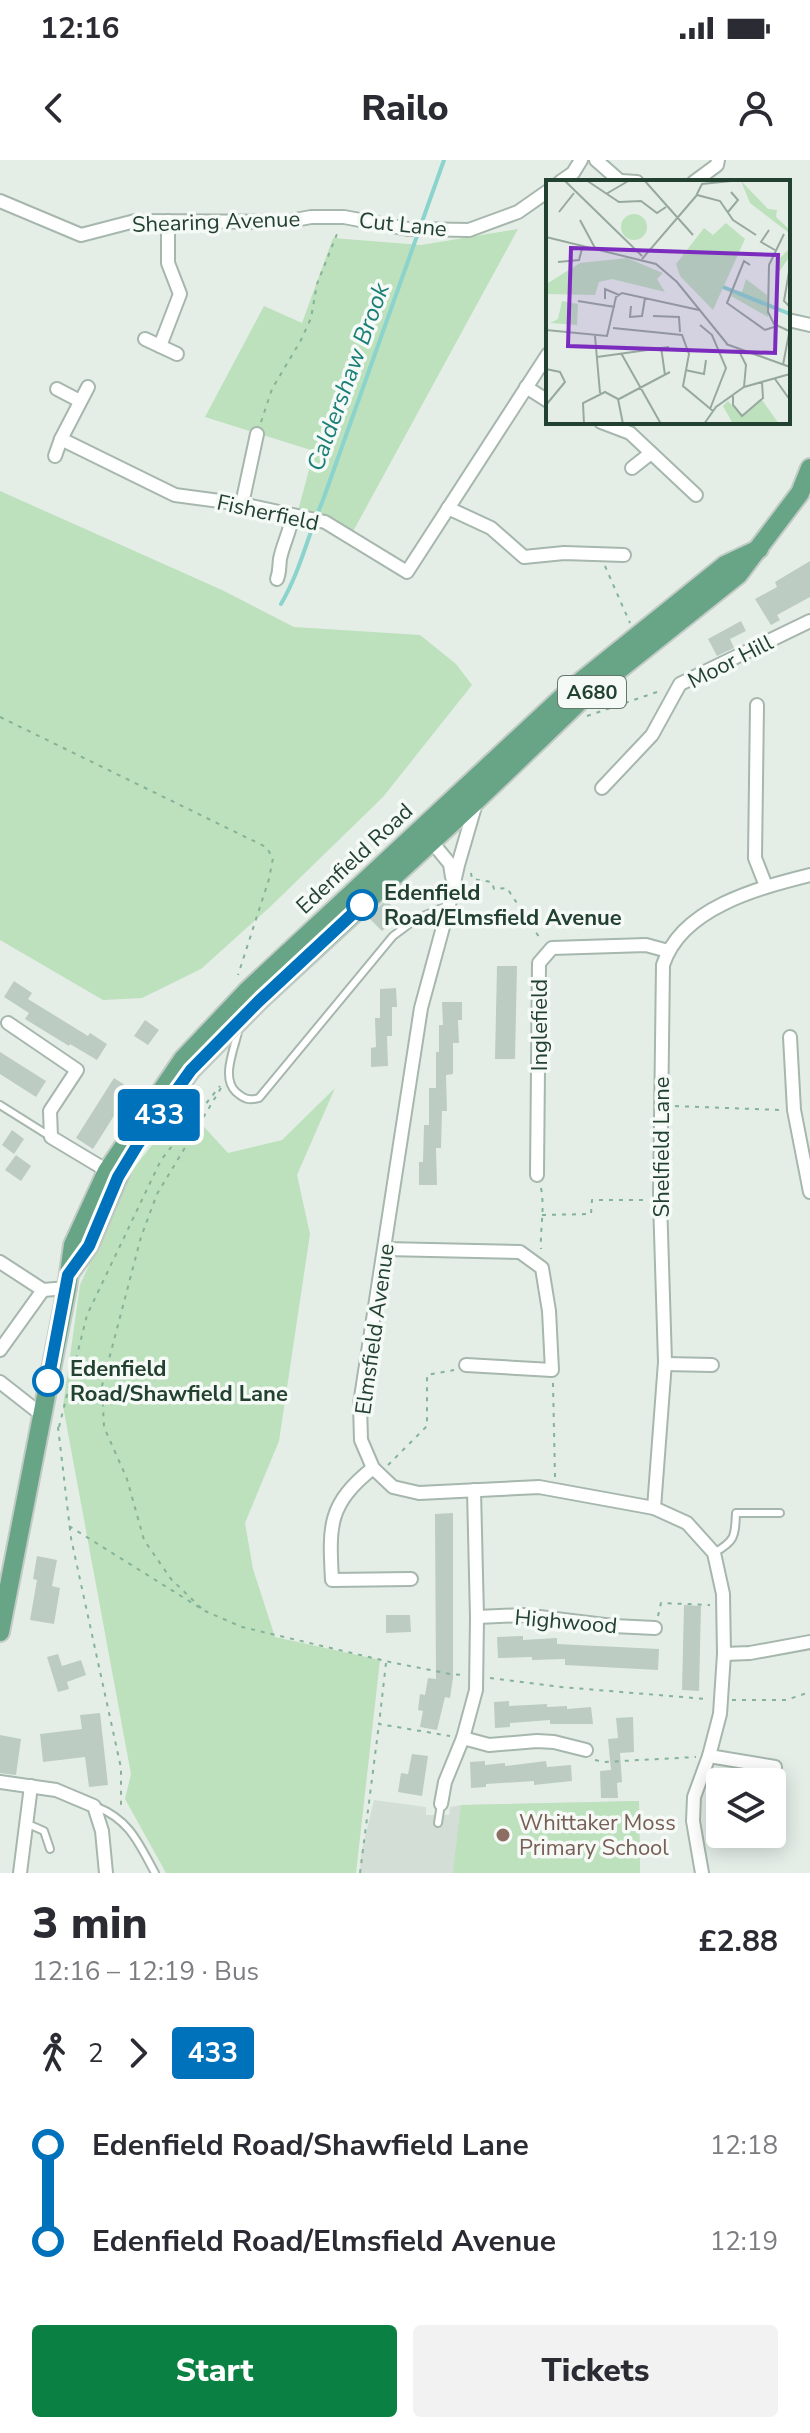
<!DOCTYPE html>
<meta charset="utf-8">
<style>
:root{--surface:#fff;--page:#f2f2f3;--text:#2b2b33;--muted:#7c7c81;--accent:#0b8043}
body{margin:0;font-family:"Nunito Sans",sans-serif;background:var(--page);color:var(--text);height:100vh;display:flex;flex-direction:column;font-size:30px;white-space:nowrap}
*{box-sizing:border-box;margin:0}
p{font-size:26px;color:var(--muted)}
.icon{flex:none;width:44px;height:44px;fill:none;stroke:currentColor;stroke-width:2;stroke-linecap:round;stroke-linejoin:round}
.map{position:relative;height:1713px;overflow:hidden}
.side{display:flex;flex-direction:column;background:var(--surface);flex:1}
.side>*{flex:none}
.badge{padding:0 16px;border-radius:6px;font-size:28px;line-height:52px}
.buttons{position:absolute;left:706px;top:1608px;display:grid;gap:16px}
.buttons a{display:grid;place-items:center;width:80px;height:80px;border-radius:8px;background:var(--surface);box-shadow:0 4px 20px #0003;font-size:40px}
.map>.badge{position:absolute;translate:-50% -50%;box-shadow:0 0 0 4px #fff}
.legs{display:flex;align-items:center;gap:12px;height:88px;padding:0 32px;font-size:26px}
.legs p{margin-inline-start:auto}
.summary{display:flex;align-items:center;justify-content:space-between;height:136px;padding:0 32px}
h1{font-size:44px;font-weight:800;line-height:60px}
.cta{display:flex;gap:16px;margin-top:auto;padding:16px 32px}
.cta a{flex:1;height:92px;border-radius:8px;background:var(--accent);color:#fff;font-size:32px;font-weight:800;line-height:92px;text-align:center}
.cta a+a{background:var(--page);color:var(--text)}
ul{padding:0 32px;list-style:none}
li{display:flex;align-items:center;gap:28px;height:96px;font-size:30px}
li i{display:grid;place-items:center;width:12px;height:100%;margin:0 10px;background:currentColor}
li i::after{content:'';width:20px;height:20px;margin:-10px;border:6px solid;border-radius:50%;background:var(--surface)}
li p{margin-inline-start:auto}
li:first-child i{background:linear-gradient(#0000 50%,currentColor 0)}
li:last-child i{background:linear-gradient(currentColor 50%,#0000 0)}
.status{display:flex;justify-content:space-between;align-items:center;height:56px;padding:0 40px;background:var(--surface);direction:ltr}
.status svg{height:22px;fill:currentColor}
header{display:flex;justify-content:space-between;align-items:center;height:104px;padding:0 32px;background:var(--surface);font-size:36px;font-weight:800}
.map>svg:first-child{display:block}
.built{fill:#d2ded6}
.green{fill:#bde0bd}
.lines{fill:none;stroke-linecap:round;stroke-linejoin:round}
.stream{stroke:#8bd4cd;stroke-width:4}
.building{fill:#bcccc2}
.service-casing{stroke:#a6b7ad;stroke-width:10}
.minor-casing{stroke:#a6b7ad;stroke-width:16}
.primary-casing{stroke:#c1cac5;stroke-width:22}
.path{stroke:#84b398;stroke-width:2;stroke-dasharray:4 6;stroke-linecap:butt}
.service{stroke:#fff;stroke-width:6}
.minor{stroke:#fff;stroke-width:12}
.primary{stroke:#67a586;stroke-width:18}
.line-1-casing{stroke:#fff;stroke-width:18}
.line-1{stroke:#0072bc;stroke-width:12}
.stop-1-dot{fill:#fff;stroke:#0072bc;stroke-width:4}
.education-dot{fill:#8d6e63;stroke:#f5faf6;stroke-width:3}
.labels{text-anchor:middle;stroke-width:7;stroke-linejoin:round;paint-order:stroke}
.shield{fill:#f5faf6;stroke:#62786c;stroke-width:2}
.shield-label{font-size:20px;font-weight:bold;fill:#234131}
.street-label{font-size:22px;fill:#234131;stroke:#f5faf6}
.stop-label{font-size:22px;font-weight:bold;fill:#234131;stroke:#f5faf6;text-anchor:start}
.education-label{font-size:22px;fill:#785e54;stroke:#f5faf6;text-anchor:start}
.water-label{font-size:24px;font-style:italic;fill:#1a7f77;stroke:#f5faf6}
.inset-river{fill:none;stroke:#8bd4cd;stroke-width:4}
.inset-road{fill:none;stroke:#97a99e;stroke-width:2}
.view{fill:#7b2cbf;fill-opacity:0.15;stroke:#7b2cbf;stroke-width:4}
.inset-edge{fill:none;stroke:#234131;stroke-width:4}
</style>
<div class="status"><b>12:16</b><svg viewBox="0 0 49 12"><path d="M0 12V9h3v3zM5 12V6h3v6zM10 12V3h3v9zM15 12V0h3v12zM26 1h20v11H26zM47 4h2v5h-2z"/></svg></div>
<header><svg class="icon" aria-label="back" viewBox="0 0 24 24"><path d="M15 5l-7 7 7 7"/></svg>Railo<svg class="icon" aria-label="person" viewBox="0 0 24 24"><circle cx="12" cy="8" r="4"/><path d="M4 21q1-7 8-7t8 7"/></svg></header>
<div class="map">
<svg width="810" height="1713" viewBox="0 0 810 1713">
<rect width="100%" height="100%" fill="#e4eee7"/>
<!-- built -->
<polygon class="built" points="374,1640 426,1647 426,1655 449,1655 450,1647 461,1645 639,1641 640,1713 360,1713 361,1694"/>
<!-- green -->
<g class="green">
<polygon points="518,69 350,377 298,351 314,291 205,257 264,146 302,163 333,78 421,85"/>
<polygon points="0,331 222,430 294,467 420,475 456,504 472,525 383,637 270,747 201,809 142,838 103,840 0,780"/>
<polygon points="335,928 297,1015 310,1074 279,1281 245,1363 253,1409 275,1477 380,1500 356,1713 166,1713 125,1639 131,1614 63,1246 80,1125 133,1009 184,945 228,993 282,980"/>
<polygon points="639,1641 640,1713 453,1713 461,1645"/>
</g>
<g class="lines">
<!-- stream -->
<path class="stream" d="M281,444C300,412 308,375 323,340L444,0"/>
</g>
<!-- building -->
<g class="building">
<polygon points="810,401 810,437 777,455 780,460 771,465 755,439 777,427 775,422"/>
<polygon points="741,461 746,471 730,479 734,488 717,496 708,479"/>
<polygon points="386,740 400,754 382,771 368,757"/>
<polygon points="497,806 517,806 515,899 495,899"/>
<polygon points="14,821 32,833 28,839 88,876 90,873 107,884 97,900 70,884 69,886 25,859 29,853 4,837"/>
<polygon points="396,828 397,847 392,847 392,876 387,876 388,906 371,907 371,888 376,887 375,858 380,858 380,829"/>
<polygon points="442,842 462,842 462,860 458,860 459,883 453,883 453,914 446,915 447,951 442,951 441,988 436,988 437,1025 419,1025 419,1002 423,1002 424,965 429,965 429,928 436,928 436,892 439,892 439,865 443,865"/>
<polygon points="145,860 159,870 148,885 134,876"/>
<polygon points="0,892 46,921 36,937 0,914"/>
<polygon points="114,918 131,929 93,989 76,978"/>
<polygon points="12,970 24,979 14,994 2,985"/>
<polygon points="16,995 31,1006 21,1021 5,1010"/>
<polygon points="453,1353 453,1518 450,1538 445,1537 437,1570 420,1567 423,1551 418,1550 420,1534 425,1535 428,1518 436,1519 435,1354"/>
<polygon points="37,1396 57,1400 52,1426 60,1428 54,1464 30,1460 37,1420 33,1419"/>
<polygon points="684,1445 701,1446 699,1531 682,1530"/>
<polygon points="386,1455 410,1455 411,1472 386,1473"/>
<polygon points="523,1476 523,1480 557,1478 557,1484 659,1489 658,1510 565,1505 565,1499 532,1500 532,1497 498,1498 497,1477"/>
<polygon points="58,1494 62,1506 81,1500 86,1515 67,1522 69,1529 58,1532 47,1497"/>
<polygon points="509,1541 509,1546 547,1544 547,1547 567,1546 567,1549 591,1547 593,1564 550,1564 550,1560 510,1563 510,1567 495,1568 494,1542"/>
<polygon points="100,1553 108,1625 89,1627 85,1597 43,1602 40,1574 82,1569 80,1555"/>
<polygon points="633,1557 634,1592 620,1593 622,1622 617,1623 618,1638 601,1638 600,1611 611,1610 608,1579 618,1578 616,1558"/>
<polygon points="0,1575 21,1579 16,1615 0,1613"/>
<polygon points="412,1594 428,1596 422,1636 398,1632 401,1613 408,1614"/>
<polygon points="485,1601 485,1605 505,1603 505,1606 546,1601 547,1607 571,1605 572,1621 534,1625 534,1621 486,1624 486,1627 471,1628 470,1602"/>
</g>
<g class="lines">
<!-- service casing -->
<g class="service-casing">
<g id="service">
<path d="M238,872C234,890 221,918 236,932C244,939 249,941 259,938L393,776L416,759L449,745"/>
<polyline points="0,945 51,977"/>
<path d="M714,1393C735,1381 735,1377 736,1353H780"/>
<path d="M97,1647C130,1660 139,1684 155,1713"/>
<polyline points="438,1663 441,1644"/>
<polyline points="28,1664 44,1671 50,1689"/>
</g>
</g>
<!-- minor casing -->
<g class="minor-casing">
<g id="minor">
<polyline points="596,0 621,22"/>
<polyline points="621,21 637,22"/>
<polyline points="560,22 573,13 581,0"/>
<polyline points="694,22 717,5 718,0"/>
<polyline points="0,41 81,75 135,61 284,62 311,57 344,57 408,69 469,70 518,52 548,31"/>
<polyline points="788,160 810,165"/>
<polyline points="145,179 177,194"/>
<polyline points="160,186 180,134 168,103 168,61"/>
<polyline points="88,227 61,279 175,335 242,344 325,362 407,412 548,194"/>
<polyline points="526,227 548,241"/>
<polyline points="57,229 80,241"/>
<polyline points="601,262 630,273 696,335"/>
<polyline points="55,296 61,279"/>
<polyline points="632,308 651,293"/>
<polyline points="242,344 257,274"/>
<polyline points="448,348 491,368 524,397 564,393 624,395"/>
<path d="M277,419C280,411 279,406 280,399C283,384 290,372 292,357"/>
<polyline points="757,545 755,698 766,726"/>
<polyline points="602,628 652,575 680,524 810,461"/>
<polyline points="476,643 458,705 449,745 421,848 360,1244 361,1280 373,1308 393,1327 419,1333 539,1327 654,1348 687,1363 714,1393 723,1434 724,1494 720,1554 709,1596 694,1637 693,1661 702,1713"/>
<polyline points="427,676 450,704 452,717"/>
<polyline points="8,863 77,910 50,951 51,977 111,1013"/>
<polyline points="790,877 794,950 810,1032"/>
<polyline points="537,1015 539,803 552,788 646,785 668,791"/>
<polyline points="385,1089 520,1092 542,1108 549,1151 552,1210 466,1205"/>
<polyline points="0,1102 43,1130 67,1128"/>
<polyline points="0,1190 43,1130"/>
<polyline points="665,1204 712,1205"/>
<polyline points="0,1222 42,1255"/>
<path d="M373,1308C328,1344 329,1365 332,1420L411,1419"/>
<path d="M654,1348L665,1202L660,1040L663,805C681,748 758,728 810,715"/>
<polyline points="477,1457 523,1455 613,1466 655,1468"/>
<polyline points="724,1494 750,1493 810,1482"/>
<polyline points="463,1578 489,1585 537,1581 554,1582 586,1590"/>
<polyline points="709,1596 775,1607"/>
<polyline points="0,1622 56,1630 94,1646 102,1671 106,1713"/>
<polyline points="441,1644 445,1622 463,1578 476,1530 477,1457 474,1330"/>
<polyline points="20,1713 31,1626"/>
</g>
</g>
<!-- primary casing -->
<g class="primary-casing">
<g id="primary">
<polyline points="162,950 191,910 259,841 477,640 581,540 738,415 800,333 810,308"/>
<polyline points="72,1110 89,1086 121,1011"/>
<polyline points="0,1472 67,1128 73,1085 107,1011 183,899 248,830 570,530 725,405 759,389"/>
</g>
</g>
<!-- path -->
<g class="path">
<polyline points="261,262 272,229 301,180 311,158 317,124 339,69"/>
<polyline points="605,406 630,463"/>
<polyline points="587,556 660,531"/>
<polyline points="0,557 266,687 273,698 269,719 238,815"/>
<polyline points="471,713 472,719 492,722 494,729 507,728 541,780"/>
<polyline points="675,946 781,950"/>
<path d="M541,1028C545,1049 540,1068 541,1089"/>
<polyline points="542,1055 591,1054 592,1040 648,1040"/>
<polyline points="553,1223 555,1317"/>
<polyline points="58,1267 71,1378 121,1608 121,1650"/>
<polyline points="59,1267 87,1155 161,1000 220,926"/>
<polyline points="388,1305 427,1266 427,1215 454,1210"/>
<polyline points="69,1366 205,1451 242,1467 390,1502 450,1514 463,1515"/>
<polyline points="201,1448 171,1419 144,1380 127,1319 104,1267 102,1226 141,1077 157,1034 221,928"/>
<polyline points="658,1456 661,1443 710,1445"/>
<polyline points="386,1503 379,1564 450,1576"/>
<polyline points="490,1518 561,1527 706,1539"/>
<polyline points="732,1540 786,1540 810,1532"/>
<polyline points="595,1600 604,1602 696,1597"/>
<polyline points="360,1713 379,1564"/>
</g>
<!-- service -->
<use href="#service" class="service"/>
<!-- minor -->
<use href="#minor" class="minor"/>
<!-- primary -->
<use href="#primary" class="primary"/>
</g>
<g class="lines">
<!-- line-1 casing -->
<g class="line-1-casing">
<polyline id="line-1" points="48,1221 68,1115 89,1086 118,1017 138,984 191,910 259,841 362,745"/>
</g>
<!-- line-1 -->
<use href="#line-1" class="line-1"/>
</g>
<!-- markers -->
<g class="stop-1-dot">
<circle cx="362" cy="745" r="14"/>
<circle cx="48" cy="1221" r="14"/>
</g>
<circle class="education-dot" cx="503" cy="1675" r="8"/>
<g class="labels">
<!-- shield labels -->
<rect class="shield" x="558" y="516" width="68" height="32" rx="6"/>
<g class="shield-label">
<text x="592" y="539">A680</text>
</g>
<!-- street labels -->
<g class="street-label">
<text transform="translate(216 61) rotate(-2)" y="8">Shearing Avenue</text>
<text transform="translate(403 64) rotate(6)" y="8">Cut Lane</text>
<text transform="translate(268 352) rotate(12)" y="8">Fisherfield</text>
<text transform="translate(730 501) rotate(-27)" y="8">Moor Hill</text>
<text transform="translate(354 698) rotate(-43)" y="8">Edenfield Road</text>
<text transform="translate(539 865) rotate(-90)" y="8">Inglefield</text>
<text transform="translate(661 987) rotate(-90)" y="8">Shelfield Lane</text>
<text transform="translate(374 1169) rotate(-82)" y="8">Elmsfield Avenue</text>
<text transform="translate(566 1461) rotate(5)" y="8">Highwood</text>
</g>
<!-- stop labels -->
<g class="stop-label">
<text x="384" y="740">Edenfield<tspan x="384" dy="25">Road/Elmsfield Avenue</tspan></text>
<text x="70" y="1216">Edenfield<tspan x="70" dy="25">Road/Shawfield Lane</tspan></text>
</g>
<!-- education labels -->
<g class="education-label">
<text x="519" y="1670">Whittaker Moss<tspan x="519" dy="25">Primary School</tspan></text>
</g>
<!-- water labels -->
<g class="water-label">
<text transform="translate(348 217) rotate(-70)" y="8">Caldershaw Brook</text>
</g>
</g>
<!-- overview -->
<g transform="translate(546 20)">
<rect width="244" height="244" fill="#e4eee7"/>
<path d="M195,1L222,29L231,30L230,37L244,50V76L233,92L234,78L243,69V53L204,23ZM75 47a13 13 0 1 1 26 0a13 13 0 1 1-26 0ZM180,43L199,59L167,130L134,96L130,84L158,48L167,55ZM81,78L117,93L111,99L119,112L66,99L53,102L49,115L0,114V95L2,103L34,83ZM200,99L221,115L222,137L185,116L188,110L196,112ZM16,121L32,124L31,145L4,143L12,139ZM216,220L233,244H187L177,226L182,221L196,236Z" fill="#bde0bd"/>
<path class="inset-river" d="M177,107L244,134"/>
<path class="inset-road" d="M18,0L96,76M40,0L73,22L95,21L111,33L120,27M98,0L147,55M60,14L84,0M150,16L156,4L195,0M13,32L28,13M182,32L192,20L185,12M34,40L49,68M223,50L215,62L229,70M238,54L223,85L222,132L228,144L243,151M0,57L110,84L131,102L182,165M96,79L151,15L174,21L187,40L210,55M12,82L33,80L37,65M204,85L198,81L181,123L219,150L231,146M244,86L238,121L244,127M59,119V109L73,115M32,121L69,127M85,126L84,137L96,136L99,118M107,136L133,137L134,152M154,145L166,155L180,188L164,229M67,148L136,155L143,174L137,206L167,231M0,150L61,156L70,117L76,113L153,130M49,156L54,213M180,164L244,187M115,167L119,195M75,173L115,244M194,173L200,185L198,207M51,177L123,167M237,185L244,148M0,189L14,192L19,202L0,225M139,190L158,194L160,180M229,199L244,220M187,214V225L196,236L217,218L216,202M73,219L124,192M38,244L37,223L59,212L72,219L77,244M158,244L170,227L198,207L244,194"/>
<path class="view" d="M25,68L232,75L229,173L22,166Z"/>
<rect width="244" height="244" class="inset-edge"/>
</g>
</svg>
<div class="buttons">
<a><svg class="icon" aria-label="layers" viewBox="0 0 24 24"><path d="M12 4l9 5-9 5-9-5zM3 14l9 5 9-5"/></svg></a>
</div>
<b class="badge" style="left:159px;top:955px;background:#0072bc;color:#fff">433</b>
</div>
<section class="side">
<div class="summary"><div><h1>3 min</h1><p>12:16 – 12:19 · Bus</p></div><b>£2.88</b></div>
<div class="legs"><svg class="icon" aria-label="walk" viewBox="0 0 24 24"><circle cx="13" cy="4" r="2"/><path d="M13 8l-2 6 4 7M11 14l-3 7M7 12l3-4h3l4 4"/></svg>2<svg class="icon" aria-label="forward" viewBox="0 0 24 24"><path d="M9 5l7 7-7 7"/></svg><b class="badge" style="background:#0072bc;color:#fff">433</b></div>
<ul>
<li><i style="color:#0072bc"></i><b>Edenfield Road/Shawfield Lane</b><p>12:18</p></li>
<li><i style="color:#0072bc"></i><b>Edenfield Road/Elmsfield Avenue</b><p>12:19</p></li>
</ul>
<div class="cta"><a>Start</a><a>Tickets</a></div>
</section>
